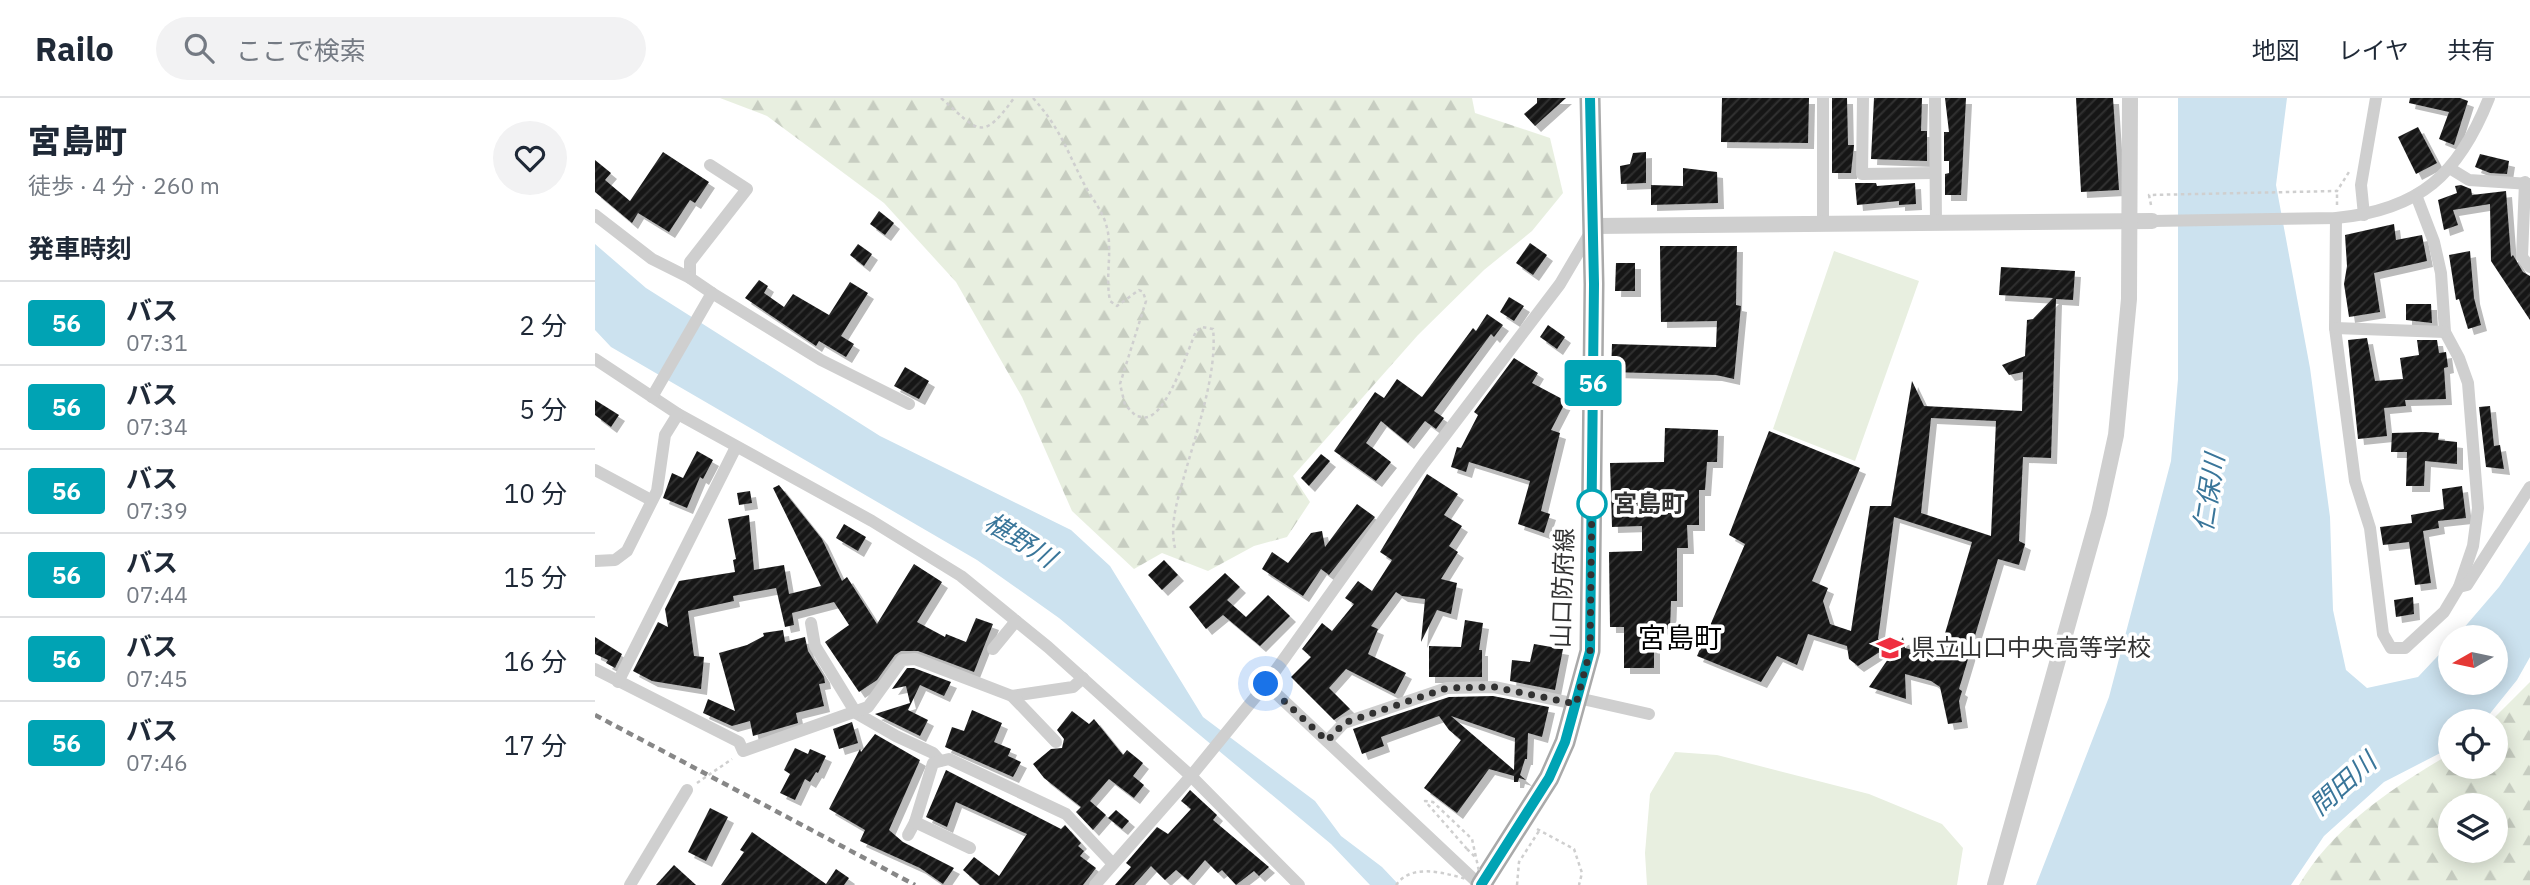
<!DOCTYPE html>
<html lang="ja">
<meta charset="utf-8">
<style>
:root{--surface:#fff;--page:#f2f2f3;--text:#1f2937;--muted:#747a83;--line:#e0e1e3}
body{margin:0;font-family:"IBM Plex Sans","Noto Sans JP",sans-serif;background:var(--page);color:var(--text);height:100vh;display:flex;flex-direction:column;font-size:26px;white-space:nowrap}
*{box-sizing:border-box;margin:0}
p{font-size:23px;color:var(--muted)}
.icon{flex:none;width:38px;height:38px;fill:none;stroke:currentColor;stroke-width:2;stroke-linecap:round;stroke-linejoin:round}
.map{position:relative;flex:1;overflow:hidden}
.panel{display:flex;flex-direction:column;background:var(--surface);width:595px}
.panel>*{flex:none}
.badge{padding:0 14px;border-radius:5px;font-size:24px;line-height:46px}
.needle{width:46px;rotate:261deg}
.tools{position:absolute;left:1843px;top:527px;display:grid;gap:14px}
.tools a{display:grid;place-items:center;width:70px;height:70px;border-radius:50%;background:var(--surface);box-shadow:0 4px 18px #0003;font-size:35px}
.you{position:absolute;width:35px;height:35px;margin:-18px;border:5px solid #fff;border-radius:50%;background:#1a73e8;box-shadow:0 0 0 10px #1a73e833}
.map>.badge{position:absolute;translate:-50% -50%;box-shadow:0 0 0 4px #fff}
h2{padding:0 28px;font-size:26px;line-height:63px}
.round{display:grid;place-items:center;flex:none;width:74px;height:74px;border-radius:37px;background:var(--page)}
.summary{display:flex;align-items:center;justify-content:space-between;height:119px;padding:0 28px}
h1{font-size:33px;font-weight:800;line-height:52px}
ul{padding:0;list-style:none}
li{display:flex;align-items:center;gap:21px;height:84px;padding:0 28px;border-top:2px solid var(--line)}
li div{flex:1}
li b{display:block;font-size:26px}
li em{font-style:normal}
li .badge{min-width:77px;font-weight:700;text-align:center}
header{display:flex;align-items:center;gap:42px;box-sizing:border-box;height:98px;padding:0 35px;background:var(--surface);border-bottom:2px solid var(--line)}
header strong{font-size:33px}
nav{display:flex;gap:38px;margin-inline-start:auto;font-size:24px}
.search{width:490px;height:63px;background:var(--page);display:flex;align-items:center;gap:18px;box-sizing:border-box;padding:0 24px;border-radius:38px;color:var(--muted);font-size:26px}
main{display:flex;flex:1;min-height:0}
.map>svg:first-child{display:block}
.forest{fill:url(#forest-firs);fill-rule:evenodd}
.pitch{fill:#e8efe0}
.water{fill:#cce2ef}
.building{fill:url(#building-hatch);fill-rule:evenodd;filter:url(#shadow)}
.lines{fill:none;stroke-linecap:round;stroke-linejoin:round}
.path{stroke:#cfcfcf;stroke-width:2.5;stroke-dasharray:3.5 3.5;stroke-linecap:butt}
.minor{stroke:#cfcfcf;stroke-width:12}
.tertiary{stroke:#cfcfcf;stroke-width:16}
.primary{stroke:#aaa;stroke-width:21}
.rail{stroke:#878787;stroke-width:4.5;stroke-dasharray:7 5;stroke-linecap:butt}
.path-bridge{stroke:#cfcfcf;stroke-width:2.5;stroke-dasharray:3.5 3.5;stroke-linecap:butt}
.line-casing{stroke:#fff;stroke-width:16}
.line{stroke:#00a3b4;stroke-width:10}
.walk{stroke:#323232;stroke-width:7;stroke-dasharray:0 12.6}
.stop-dot{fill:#fff;stroke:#00a3b4;stroke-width:3.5}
.labels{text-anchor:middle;stroke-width:7;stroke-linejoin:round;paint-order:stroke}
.stop-label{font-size:24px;font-weight:bold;fill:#323232;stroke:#fff;text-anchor:start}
.street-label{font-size:24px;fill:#323232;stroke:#fff}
.poi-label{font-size:24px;fill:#323232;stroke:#fff;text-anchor:start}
.water-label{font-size:26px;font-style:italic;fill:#3a769a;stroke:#fff}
.quarter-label{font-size:28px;fill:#000;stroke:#fff}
</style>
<header>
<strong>Railo</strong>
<div class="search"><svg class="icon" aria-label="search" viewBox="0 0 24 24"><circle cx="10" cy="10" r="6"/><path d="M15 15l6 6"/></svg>ここで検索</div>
<nav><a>地図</a><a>レイヤ</a><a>共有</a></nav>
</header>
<main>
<section class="panel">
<div class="summary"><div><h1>宮島町</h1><p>徒歩 · 4 分 · 260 m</p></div><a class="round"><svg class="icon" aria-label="heart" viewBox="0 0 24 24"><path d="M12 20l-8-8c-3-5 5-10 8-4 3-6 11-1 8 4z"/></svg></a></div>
<h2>発車時刻</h2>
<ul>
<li><span class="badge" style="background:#00a3b4;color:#fff">56</span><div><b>バス</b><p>07:31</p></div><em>2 分</em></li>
<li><span class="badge" style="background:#00a3b4;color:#fff">56</span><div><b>バス</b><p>07:34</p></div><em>5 分</em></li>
<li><span class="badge" style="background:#00a3b4;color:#fff">56</span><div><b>バス</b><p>07:39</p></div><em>10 分</em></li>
<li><span class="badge" style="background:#00a3b4;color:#fff">56</span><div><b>バス</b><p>07:44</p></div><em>15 分</em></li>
<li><span class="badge" style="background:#00a3b4;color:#fff">56</span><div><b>バス</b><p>07:45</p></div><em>16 分</em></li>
<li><span class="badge" style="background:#00a3b4;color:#fff">56</span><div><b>バス</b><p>07:46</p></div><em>17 分</em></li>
</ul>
</section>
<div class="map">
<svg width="1935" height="787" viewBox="0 0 1935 787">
<defs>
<pattern id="forest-firs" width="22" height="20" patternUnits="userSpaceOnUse" patternTransform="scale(1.75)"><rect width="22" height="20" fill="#e8efe0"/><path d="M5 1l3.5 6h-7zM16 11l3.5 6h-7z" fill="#c7cdc1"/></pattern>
<pattern id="building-hatch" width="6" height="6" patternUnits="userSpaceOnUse" patternTransform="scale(1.75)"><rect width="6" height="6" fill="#191919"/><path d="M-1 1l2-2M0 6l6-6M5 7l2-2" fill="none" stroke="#323232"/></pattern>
<filter id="shadow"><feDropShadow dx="6" dy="6" stdDeviation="0" flood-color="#0004"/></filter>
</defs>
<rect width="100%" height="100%" fill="#fff"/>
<!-- forest -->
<g class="forest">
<polygon points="125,0 877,0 880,15 955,40 968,95 937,133 889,172 823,237 698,378 715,404 692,439 659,448 613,473 567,455 539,471 477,413 427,299 361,184 289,105 172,18"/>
<path d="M1935,584V787H1704C1738,729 1798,689 1855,656V668H1900V623H1896ZM1855,707H1900V752H1855Z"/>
</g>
<!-- pitch -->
<g class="pitch">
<polygon points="1239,153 1324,183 1260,363 1178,331"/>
<polygon points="1080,654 1122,657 1274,696 1347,726 1368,750 1362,787 1052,787 1050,755 1055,696"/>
</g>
<!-- water -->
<g class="water">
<polygon points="1583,0 1692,0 1681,87 1715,270 1735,419 1738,512 1751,572 1772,590 1823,579 1855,545 1855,584 1900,584 1900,539 1861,539 1904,489 1935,443 1935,559 1922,582 1889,623 1855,623 1855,650 1789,684 1729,738 1696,787 1441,787 1514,599 1576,363 1583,281"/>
<polygon points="0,146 51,190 285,338 476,432 515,468 608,619 720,703 746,738 787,769 804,787 775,787 736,746 464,520 382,462 16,249 0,232"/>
</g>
<!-- building -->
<g class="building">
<polygon points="942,0 971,0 940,28 929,16 942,5"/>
<polygon points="1127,0 1214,0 1213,45 1126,44"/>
<polygon points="1237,0 1252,0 1253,47 1259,47 1256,75 1237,75"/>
<polygon points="1279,0 1327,0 1326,33 1332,33 1332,63 1276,61"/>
<polygon points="1350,0 1371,0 1366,97 1350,97 1350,76 1354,75 1354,63 1349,63 1349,34 1354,34"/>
<polygon points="1481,0 1518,0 1524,92 1486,94"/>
<polygon points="1815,0 1865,0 1873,3 1859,47 1844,41 1854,14 1814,5"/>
<polygon points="1823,29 1842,65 1821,76 1803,39"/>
<polygon points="68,54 114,84 100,105 95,102 74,134 43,115 37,125 0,94 0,62 16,75 10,82 35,103"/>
<polygon points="1051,54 1051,85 1026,86 1025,68 1035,66 1038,55"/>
<polygon points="1885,56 1914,63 1912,76 1895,75 1880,69"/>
<polygon points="1088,70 1122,74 1123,105 1056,107 1056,87 1088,88"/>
<polygon points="1260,85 1281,85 1282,88 1320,85 1321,106 1304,107 1304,103 1262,107"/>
<polygon points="1866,87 1876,91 1877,97 1911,93 1916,159 1918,157 1928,174 1935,178 1935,222 1896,163 1895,106 1858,112 1863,127 1849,132 1843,102 1862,95 1860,88"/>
<polygon points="284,113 299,125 290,137 275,126"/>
<polygon points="1799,126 1801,142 1827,137 1832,163 1779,175 1785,214 1754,219 1749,186 1752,168 1750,137"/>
<polygon points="935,145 952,157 938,177 921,165"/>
<polygon points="263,146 277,156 269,168 255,157"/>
<polygon points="1065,148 1142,148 1141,207 1146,208 1139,281 1121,277 1016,274 1017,246 1121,249 1122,223 1066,224"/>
<polygon points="1875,153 1879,200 1886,227 1873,231 1864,201 1861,202 1854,157"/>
<polygon points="1021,165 1040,165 1040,193 1020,193"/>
<path d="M1406,169L1480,173L1478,202L1461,201L1456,360L1428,359L1424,443L1430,446L1424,467L1403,461L1364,591L1367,593L1364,603L1367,624L1353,626L1345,589L1336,583L1310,576L1311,601L1274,589L1308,539L1310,550L1343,559L1377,444L1299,419L1283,541L1297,546L1263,568L1254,561L1252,548L1213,536L1202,567L1182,558L1166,584L1102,558L1150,446L1134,437L1174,333L1265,370L1217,483L1233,490L1228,503L1235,526L1256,533L1275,408H1296L1317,283L1329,308L1427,313L1428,274L1414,277L1407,267L1430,258L1432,222L1438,221L1458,200L1404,197ZM1336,320L1401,323L1396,438L1326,415Z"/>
<polygon points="164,182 173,188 169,195 189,209 198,196 234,217 255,184 273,195 246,238 259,246 251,259 224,243 221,248 150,200"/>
<polygon points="914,199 929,208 919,223 905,214"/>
<polygon points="1811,206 1836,206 1837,225 1811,222"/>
<polygon points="892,216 908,227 899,239 896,236 839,313 849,320 841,331 830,323 813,345 786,323 771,345 796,364 781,383 739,353 780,294 789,300 802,281 827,299 878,230 881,233"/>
<polygon points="953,227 970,239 962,251 945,239"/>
<polygon points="1772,240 1780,283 1808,281 1805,260 1824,257 1822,242 1842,242 1844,255 1851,254 1853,269 1849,270 1851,301 1810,302 1811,308 1789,310 1792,338 1763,341 1753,242"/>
<polygon points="919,260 943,275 937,285 971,303 956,332 965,335 946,413 955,416 949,435 923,426 935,383 874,364 871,374 856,369 862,349 866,350 883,317 879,314"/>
<polygon points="310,269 334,283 324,301 299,288"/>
<polygon points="0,302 24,317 16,329 0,317"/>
<polygon points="1895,308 1899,348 1905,347 1909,371 1891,369 1884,309"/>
<polygon points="1070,330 1123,332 1122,364 1112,364 1110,392 1104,392 1104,427 1092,427 1093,450 1082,450 1082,503 1076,503 1075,531 1059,530 1059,570 1029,570 1029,529 1015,529 1014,454 1047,453 1047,428 1017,429 1015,365 1069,364"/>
<polygon points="1829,334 1844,335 1843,342 1862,344 1862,366 1830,363 1829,388 1811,388 1812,354 1796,354 1797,335"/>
<polygon points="102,353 118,362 108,381 105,379 92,410 68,400 77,375 88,380"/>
<polygon points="726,356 735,363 714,388 706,380"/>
<polygon points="832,376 863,396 849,417 867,428 854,448 863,454 846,481 862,485 856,516 842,512 826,544 830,501 807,498 801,494 776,528 783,531 773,556 811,575 800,596 751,571 734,590 755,611 739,622 696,579 716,559 707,551 727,525 737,533 759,506 750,500 763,483 777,493 797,462 785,454"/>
<polygon points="184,387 227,441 247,483 252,479 282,526 319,466 347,484 322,524 350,539 351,536 371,544 381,520 398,526 379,574 323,553 306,553 300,557 282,582 264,594 230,544 254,527 239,504 197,515 199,527 190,529 181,490 138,498 139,503 93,513 99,558 109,559 106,591 57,583 38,573 63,524 73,529 70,511 84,483 140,474 138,462 141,461 133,421 154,417 159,472 189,467 194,496 226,488 178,390"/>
<polygon points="1867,388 1871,420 1843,423 1844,430 1828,433 1836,485 1820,487 1814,444 1788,447 1785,429 1817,425 1816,417 1849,411 1847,391"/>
<polygon points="155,393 157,405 144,407 142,395"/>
<polygon points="762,406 780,419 734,477 726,471 708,498 667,471 677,454 693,465 716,435 727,433 730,449"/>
<polygon points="249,426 271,439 263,453 241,440"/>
<polygon points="569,462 583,477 567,492 553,477"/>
<polygon points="630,475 645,489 632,502 651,519 673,497 695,518 665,548 628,517 611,531 594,509"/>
<polygon points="1818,499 1819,516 1801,519 1799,502"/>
<polygon points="870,522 888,525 884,552 887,552 887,579 834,579 834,548 866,549"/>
<polygon points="188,532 190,544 210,539 213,553 229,579 230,585 224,586 229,608 201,615 203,625 158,638 155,623 137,628 108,615 113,601 140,613 124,555 152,547 169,538 168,535"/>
<polygon points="0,539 27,556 20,570 11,565 13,562 0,556"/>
<polygon points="939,546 968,551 960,592 915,583 917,562 935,564"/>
<polygon points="312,570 319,570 356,584 349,598 325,587 313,612 333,622 325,638 280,616 315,605 311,588 297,591"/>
<path d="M898,598L954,609L947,639L933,635L932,661H930L925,677L931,682L924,680L923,684H919V678L894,671L862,715L829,690L866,642L854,632L844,618L786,639L789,648L767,656L758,631L854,599ZM856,618L920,640L919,672Z"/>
<polygon points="377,612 407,625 399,644 416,651 413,658 426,664 418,679 350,649 357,629 369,633"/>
<polygon points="477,613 494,626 499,621 528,657 532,652 548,665 538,678 549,687 539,700 514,681 495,703 511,717 498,732 481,714 486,709 449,680 438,666 456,651 467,650 469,641 462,632"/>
<polygon points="257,624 263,645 244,651 238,631"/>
<polygon points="280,636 325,662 294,732 308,744 359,770 348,786 325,770 265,743 270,732 234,711 265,651 266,654"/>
<polygon points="200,650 213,656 215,651 231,658 223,675 221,674 215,684 210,681 200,702 185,695 195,676 189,672"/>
<polygon points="351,672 466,731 470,727 486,745 483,748 489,753 485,758 501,770 488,787 385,787 368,772 379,759 404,778 432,736 361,704 352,729 331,719"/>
<polygon points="595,692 622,717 618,722 674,769 664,778 659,773 641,787 627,772 623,775 610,762 593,782 581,772 570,782 556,768 539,787 520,787 536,769 531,765 562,729 573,736 596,711 586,703"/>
<polygon points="115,710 133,719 111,763 93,754"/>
<polygon points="521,712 534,723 527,731 513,720"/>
<polygon points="157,734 231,786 241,771 254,780 249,787 126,787 149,754 145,752"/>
<polygon points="79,767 101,787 61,787"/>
</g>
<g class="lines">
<!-- path -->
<g class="path">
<path d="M346,0C383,32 386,46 419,0"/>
<path d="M438,0C464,29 470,48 487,82C499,106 513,116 514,145C515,166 511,182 515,203L522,208L544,192L548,194L551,203L525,286L530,307L541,318C547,319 552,321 557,317C575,306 593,253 601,233L607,229L618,231C623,276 599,341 587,386C581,407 575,428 580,450"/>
<polyline points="1556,107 1554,97 1742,93 1754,74"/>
<polyline points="1742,107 1742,93"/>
<polyline points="102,685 137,661"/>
<polyline points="942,731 979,751 987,775 984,787"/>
<polyline points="872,751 882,761"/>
<polyline points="922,787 924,764 944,733"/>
</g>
<!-- minor -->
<g class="minor">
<polyline points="1268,0 1267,76 1340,75"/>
<polyline points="1340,0 1341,126"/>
<polyline points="115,67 152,91 95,164 95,180 117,195"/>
<polyline points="1856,71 1874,82 1935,86"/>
<polyline points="1930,84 1927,159 1935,169"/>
<polyline points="0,117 57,161 95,180"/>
<polyline points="1769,117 1766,87 1781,0"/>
<polyline points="1741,120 1740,230 1760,383 1775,430 1788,536 1796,550 1810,550 1849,514 1864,489 1878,448 1883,410 1873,285 1864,260 1850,234 1846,175 1839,144 1821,97"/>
<path d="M1557,123L1741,120C1825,112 1864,76 1894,0"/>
<polyline points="1228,127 1228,0"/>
<polyline points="1740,230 1850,234"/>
<polyline points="0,261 83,316 277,423 366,478 453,549 596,678 704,787"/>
<polyline points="57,299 117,195 226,262 314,306"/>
<polyline points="0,372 56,402"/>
<polyline points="0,463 20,462 32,453 62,393 70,337 83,316"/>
<polyline points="1864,489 1872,487 1935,389"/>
<polyline points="216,525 220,548 261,615 301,638 338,655 345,663"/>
<polyline points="398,551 421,523"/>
<polyline points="0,571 144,644 148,653 273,609 307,562 320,561 331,565 417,598 478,589 488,580"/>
<polyline points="23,584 141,349"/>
<polyline points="671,586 885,787"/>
<polyline points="417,598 461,644"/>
<polyline points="983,600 1054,616"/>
<polyline points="732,643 749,625 852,590 899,589 981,606"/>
<polyline points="313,737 320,724"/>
<polyline points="375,750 320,724 338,665 354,661 471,716 518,766"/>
<polyline points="35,787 92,692"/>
<polyline points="500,787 596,678 671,586 829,365 965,186 995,135"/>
</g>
<!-- tertiary -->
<g class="tertiary">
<polyline points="999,128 1557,123"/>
<polyline points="1400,787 1504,415 1521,337 1534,201 1535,0"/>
</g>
<!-- primary -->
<polyline class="primary" points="886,787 954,680 970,644 995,553 999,186 995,0"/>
<!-- rail -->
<polyline class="rail" points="0,617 320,787"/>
<!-- path-bridge -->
<g class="path-bridge">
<polyline points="872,751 830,703 838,704 877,741 887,787"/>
<path d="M801,787C821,759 867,782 894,787"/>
</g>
</g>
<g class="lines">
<!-- line casing -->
<g class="line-casing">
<polyline id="line" points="886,787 954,680 970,644 995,553 999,186 995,0"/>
</g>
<!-- line -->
<use href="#line" class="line"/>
<!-- walk -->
<polyline class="walk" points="671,586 732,643 749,625 852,590 899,589 981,606 995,553 997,395 997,406"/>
</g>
<!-- icons -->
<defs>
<g id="school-bare" transform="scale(2.1)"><path d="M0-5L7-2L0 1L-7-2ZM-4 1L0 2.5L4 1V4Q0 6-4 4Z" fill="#ef2e3f" stroke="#fff" stroke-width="2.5" paint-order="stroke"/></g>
</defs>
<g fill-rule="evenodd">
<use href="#school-bare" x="1295" y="550"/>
</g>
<!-- markers -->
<circle class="stop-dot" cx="997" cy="406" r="14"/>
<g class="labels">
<!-- stop labels -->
<g class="stop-label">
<text x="1018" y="414">宮島町</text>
</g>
<!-- street labels -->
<g class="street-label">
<text transform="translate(968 490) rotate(-88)" y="8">山口防府線</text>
</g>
<!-- poi labels -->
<g class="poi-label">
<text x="1316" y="558">県立山口中央高等学校</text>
</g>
<!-- water labels -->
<g class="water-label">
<text transform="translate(1614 395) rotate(-81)" y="9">仁保川</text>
<text transform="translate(425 442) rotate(32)" y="9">椹野川</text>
<text transform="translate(1748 686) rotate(-42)" y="9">問田川</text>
</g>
<!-- quarter labels -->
<g class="quarter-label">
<text x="1085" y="550">宮島町</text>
</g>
</g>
</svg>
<div class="tools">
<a><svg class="needle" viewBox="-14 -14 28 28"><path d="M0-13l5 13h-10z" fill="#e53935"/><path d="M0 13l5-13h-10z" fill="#747a83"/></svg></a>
<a><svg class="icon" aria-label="locate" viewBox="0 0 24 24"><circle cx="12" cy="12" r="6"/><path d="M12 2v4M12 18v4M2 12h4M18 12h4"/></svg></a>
<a><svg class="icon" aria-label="layers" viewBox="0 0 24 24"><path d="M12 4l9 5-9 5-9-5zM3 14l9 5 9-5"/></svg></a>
</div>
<div class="you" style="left:671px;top:586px"></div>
<b class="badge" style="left:998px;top:285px;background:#00a3b4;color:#fff">56</b>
</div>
</main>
